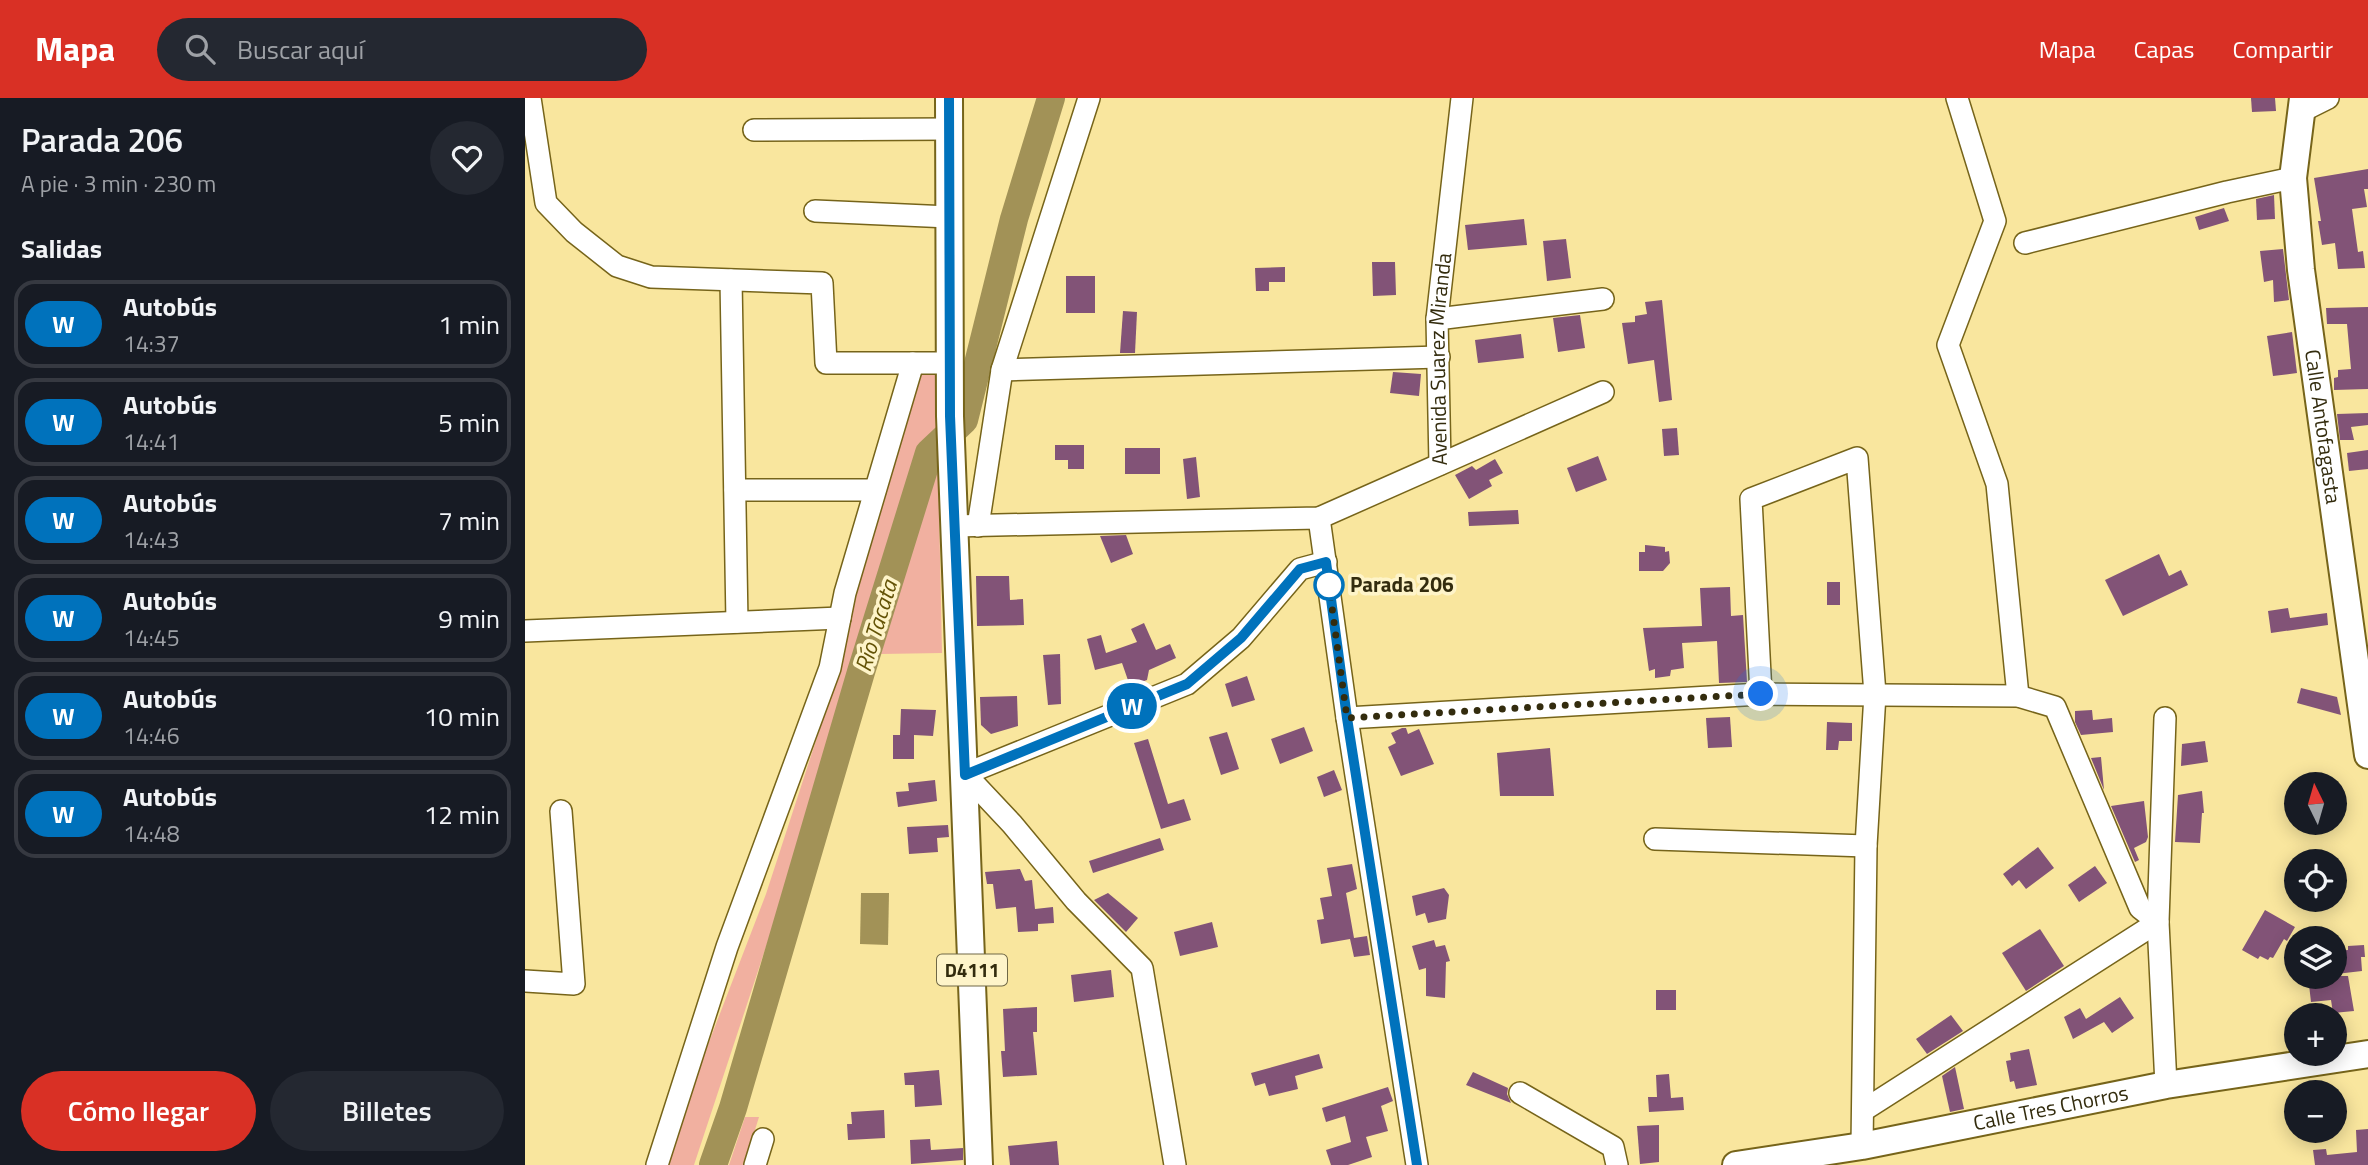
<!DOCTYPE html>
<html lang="es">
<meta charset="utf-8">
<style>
:root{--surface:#171b24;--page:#242831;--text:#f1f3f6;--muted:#9ea1a6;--line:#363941;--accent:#d93025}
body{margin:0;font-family:"Titillium Web",sans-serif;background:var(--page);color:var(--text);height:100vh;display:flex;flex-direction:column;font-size:26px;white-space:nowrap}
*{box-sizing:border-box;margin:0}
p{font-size:23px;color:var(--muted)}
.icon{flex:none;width:38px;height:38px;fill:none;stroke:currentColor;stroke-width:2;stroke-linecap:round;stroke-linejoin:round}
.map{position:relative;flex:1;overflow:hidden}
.drawer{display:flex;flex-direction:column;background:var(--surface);width:525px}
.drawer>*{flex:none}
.badge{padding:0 14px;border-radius:23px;font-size:24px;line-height:46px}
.needle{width:46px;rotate:355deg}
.tools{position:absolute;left:1759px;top:674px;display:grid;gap:14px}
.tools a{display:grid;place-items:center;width:63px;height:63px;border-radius:50%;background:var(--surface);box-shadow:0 4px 18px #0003;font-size:35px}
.you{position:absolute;width:35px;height:35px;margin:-18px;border:5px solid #fff;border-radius:50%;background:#1a73e8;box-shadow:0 0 0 10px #1a73e833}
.map>.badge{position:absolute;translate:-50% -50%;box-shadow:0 0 0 4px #fff}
h2{padding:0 21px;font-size:26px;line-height:63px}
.round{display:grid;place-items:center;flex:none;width:74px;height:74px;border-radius:37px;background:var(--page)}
.overview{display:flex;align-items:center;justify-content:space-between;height:119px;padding:0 21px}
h1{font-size:33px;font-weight:600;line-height:52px}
.cta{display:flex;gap:14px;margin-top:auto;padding:14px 21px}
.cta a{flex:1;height:80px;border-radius:42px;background:var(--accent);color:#fff;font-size:28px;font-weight:600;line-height:80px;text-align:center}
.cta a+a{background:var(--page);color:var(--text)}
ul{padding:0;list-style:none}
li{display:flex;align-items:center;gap:21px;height:88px;margin:0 14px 10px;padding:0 7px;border:4px solid var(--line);border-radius:21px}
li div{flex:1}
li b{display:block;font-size:26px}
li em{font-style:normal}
li .badge{min-width:77px;font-weight:700;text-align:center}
header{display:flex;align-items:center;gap:42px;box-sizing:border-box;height:98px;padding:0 35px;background:var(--accent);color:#fff}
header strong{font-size:33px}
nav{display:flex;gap:38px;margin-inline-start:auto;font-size:24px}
.search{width:490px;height:63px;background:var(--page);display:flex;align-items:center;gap:18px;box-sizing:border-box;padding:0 24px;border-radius:38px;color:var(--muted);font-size:26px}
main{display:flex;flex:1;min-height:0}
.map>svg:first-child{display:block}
.green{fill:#f1b0a0}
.water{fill:#a29257}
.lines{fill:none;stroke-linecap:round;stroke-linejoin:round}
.river{stroke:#a29257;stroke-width:28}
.building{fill:#825377}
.minor-casing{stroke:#76641a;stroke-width:24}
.major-casing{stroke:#76641a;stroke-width:30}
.minor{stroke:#fff;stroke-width:21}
.major{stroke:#fff;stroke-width:26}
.line-casing{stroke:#fff;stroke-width:16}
.line{stroke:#0072bc;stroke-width:10}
.walk{stroke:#332c0e;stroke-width:7;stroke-dasharray:0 12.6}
.stop-dot{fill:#fff;stroke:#0072bc;stroke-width:3.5}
.labels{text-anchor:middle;stroke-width:7;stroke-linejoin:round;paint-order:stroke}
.shield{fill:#fef4c9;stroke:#706846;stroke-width:2}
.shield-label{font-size:19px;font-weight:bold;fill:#332c0e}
.street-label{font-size:21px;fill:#332c0e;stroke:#fef4c9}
.stop-label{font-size:21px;font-weight:bold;fill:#332c0e;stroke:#fef4c9;text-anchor:start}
.water-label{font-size:23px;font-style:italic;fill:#645307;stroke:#fef4c9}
</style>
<header>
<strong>Mapa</strong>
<div class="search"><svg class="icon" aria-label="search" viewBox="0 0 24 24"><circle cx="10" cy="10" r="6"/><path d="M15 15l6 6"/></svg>Buscar aquí</div>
<nav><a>Mapa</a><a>Capas</a><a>Compartir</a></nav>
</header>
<main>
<section class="drawer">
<div class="overview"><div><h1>Parada 206</h1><p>A pie · 3 min · 230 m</p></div><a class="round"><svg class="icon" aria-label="heart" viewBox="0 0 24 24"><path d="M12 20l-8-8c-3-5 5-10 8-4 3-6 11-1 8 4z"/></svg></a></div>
<h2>Salidas</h2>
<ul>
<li><span class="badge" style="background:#0072bc;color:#fff">W</span><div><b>Autobús</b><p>14:37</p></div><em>1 min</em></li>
<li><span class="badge" style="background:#0072bc;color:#fff">W</span><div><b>Autobús</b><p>14:41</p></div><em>5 min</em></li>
<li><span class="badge" style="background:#0072bc;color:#fff">W</span><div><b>Autobús</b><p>14:43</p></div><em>7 min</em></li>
<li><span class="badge" style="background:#0072bc;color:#fff">W</span><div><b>Autobús</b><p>14:45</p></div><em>9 min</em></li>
<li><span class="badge" style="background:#0072bc;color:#fff">W</span><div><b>Autobús</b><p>14:46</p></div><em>10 min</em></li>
<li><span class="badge" style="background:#0072bc;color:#fff">W</span><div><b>Autobús</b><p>14:48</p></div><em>12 min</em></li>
</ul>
<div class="cta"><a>Cómo llegar</a><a>Billetes</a></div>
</section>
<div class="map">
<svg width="1843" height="1067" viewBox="0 0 1843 1067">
<rect width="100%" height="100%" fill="#f9e69e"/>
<!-- green -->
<g class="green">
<polygon points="394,271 411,271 412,340 401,345 265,776 169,1067 142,1067 169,983 241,796 313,575 328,498"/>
<polygon points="413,362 417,555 356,556"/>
<polygon points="220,1019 234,1019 219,1067 204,1067"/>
</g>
<!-- water -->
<polygon class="water" points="336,795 364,795 363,847 335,846"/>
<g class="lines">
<!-- river -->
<polyline class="river" points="188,1067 208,1010 336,574 404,355 439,322 489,121 526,0"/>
</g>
<!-- building -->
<g class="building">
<polygon points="1726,0 1750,0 1751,13 1727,14"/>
<polygon points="1843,71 1843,91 1839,91 1842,109 1827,111 1833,154 1838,153 1840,170 1813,171 1810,145 1797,147 1793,123 1796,123 1789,80"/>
<polygon points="1749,97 1750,121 1732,122 1731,101"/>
<polygon points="1699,110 1704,123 1674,132 1670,119"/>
<polygon points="999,121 1002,147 943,152 940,127"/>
<polygon points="1041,141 1046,180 1022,183 1018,143"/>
<polygon points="1758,151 1764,202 1749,204 1748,182 1739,184 1735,153"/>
<polygon points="847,164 870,164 871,197 848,198"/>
<polygon points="760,169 760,184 744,184 744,193 731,193 730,170"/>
<rect x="541" y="178" width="29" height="37"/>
<polygon points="1137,202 1147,302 1134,304 1129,262 1103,266 1097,225 1110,224 1110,218 1122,216 1120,204"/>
<polygon points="1843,209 1843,291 1809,292 1809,280 1813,279 1813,272 1826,271 1822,226 1802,226 1801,210"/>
<polygon points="598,213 612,214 610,255 595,255"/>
<polygon points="1055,217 1060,250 1033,254 1028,220"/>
<polygon points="1767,234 1772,275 1748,278 1742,238"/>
<polygon points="996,236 999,260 953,265 950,242"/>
<polygon points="868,274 896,276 894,298 865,295"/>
<polygon points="1843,315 1843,327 1826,329 1829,342 1815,342 1812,316"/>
<polygon points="1152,330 1154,357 1139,358 1137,331"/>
<polygon points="530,347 559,347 559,371 543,371 543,362 530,362"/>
<rect x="600" y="350" width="35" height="26"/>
<polygon points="1843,352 1843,371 1824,373 1822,355"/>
<polygon points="1073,358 1082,382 1051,394 1042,370"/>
<polygon points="671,359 675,399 662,401 658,361"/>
<polygon points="970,361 978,375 964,382 967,388 944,401 930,377 947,368 951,372"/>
<polygon points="993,412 994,426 944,428 943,414"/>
<polygon points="601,437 608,456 586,465 575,438"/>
<polygon points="1120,447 1140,449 1140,454 1144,453 1145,465 1138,473 1114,473 1114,454 1120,454"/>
<polygon points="1634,456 1644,478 1656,472 1663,487 1598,518 1580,482"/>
<polygon points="451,478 484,478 485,502 498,501 499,527 452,528"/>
<rect x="1302" y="484" width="13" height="23"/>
<polygon points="1205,489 1206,518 1218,517 1222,584 1194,585 1192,543 1157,545 1159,570 1146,572 1145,578 1130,580 1130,571 1124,573 1118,530 1177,528 1175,490"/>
<polygon points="1763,510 1765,520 1802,515 1803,527 1746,535 1743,513"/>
<polygon points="619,525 631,552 645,546 651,560 624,572 622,582 605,588 597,565 570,572 562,541 576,537 581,555 612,544 606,531"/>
<polygon points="535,556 536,606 523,607 518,557"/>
<polygon points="722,578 730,602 707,609 700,586"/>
<polygon points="1776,590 1812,599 1816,617 1772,605"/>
<polygon points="492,598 493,628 466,636 456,627 455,599"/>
<polygon points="376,611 411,612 408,638 389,637 389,661 368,661 368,637 375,637"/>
<polygon points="1567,612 1568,622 1587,620 1588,634 1556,637 1550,624 1550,613"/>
<polygon points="1205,619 1207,649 1183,650 1181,620"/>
<polygon points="1302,624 1327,625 1327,643 1314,643 1313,652 1301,652"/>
<polygon points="779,629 788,653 755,666 746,641"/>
<polygon points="877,630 881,630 883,636 894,631 909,666 876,678 863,649 871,645 866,635"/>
<polygon points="702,634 714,671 696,677 684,639"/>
<polygon points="623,641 643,706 659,701 666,722 636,731 609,645"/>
<polygon points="1680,643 1683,664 1656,668 1657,646"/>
<polygon points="1025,650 1029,698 975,698 972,655"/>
<polygon points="1576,659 1579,692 1566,660"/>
<polygon points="809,672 817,692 799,699 792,679"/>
<polygon points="410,682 412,703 373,709 371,694 384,693 383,685"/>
<polygon points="1677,693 1679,715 1677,715 1675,745 1650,744 1653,697"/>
<polygon points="1619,703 1623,739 1621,744 1609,750 1614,762 1610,764 1586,708"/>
<polygon points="423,727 424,739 412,740 413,754 384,756 382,729"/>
<polygon points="635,740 639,752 568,775 564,763"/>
<polygon points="1513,749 1529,770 1501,791 1494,782 1487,788 1478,776"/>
<polygon points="827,766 832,791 821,795 829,840 842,838 845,857 829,859 825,841 796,846 792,822 799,821 795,800 807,798 802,770"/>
<polygon points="1570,768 1582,785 1554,804 1543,787"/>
<polygon points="495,771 500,783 507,782 510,811 528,809 529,825 513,826 513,833 493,834 491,809 471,811 468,786 462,786 460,774"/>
<polygon points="919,790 924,797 921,821 903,825 900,815 891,818 887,798"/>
<polygon points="583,795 613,820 601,834 569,802"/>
<polygon points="1740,812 1770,829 1762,843 1759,841 1748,860 1745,859 1743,862 1735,858 1733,861 1717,852"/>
<polygon points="687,824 693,849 655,858 649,834"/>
<polygon points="1515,831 1539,868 1501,893 1477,855"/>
<polygon points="909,842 911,849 920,847 925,863 921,864 920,900 901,898 901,870 894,872 887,848"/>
<polygon points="1839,847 1840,859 1836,859 1837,873 1811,876 1810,853 1823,852 1823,848"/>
<polygon points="586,872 589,899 549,904 546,877"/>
<polygon points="1783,878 1823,878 1829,913 1808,915 1806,902 1786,904"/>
<rect x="1131" y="892" width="20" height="20"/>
<polygon points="1595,899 1609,920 1587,935 1579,924 1548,941 1539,919 1555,910 1561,921"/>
<polygon points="512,909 512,934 508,934 512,977 478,979 476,953 480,953 478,911"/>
<polygon points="1426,917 1438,933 1402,956 1391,941"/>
<polygon points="1504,951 1512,987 1491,991 1489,983 1485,984 1481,963 1486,962 1485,955"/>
<polygon points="794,956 798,970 770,978 773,991 744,998 740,985 730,988 726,975"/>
<polygon points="1430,969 1439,1011 1425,1014 1417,978"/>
<polygon points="414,972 417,1007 390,1009 389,987 380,987 379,975"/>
<polygon points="948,974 983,990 982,996 986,1005 941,987"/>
<polygon points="1144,976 1146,1000 1158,999 1159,1012 1124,1014 1123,999 1132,999 1131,977"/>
<polygon points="863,989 868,1003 856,1008 863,1033 841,1039 847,1059 823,1067 806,1067 801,1052 826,1044 820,1018 801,1024 797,1010"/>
<polygon points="359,1012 360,1040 323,1042 322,1026 327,1026 326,1014"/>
<polygon points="1134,1027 1134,1064 1115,1066 1112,1028"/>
<polygon points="1843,1031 1843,1067 1790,1067 1788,1052 1801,1051 1802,1057 1832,1054 1831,1032"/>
<polygon points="405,1041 406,1052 438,1050 438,1062 386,1066 385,1042"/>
<polygon points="532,1043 534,1067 485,1067 483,1048"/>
</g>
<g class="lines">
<!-- minor casing -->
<g class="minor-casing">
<g id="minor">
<polyline points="5,0 21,105 49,134 92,168 126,179 297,185 301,265 425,265"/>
<polyline points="1432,0 1470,123 1423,247 1472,386 1493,598"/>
<polyline points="1777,13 1803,0"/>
<polyline points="229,32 425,31"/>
<polyline points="290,113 424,119"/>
<polyline points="1500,145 1702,94 1768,80"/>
<polyline points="206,182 212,524"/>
<polyline points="912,221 1078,201"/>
<polyline points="477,272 914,259"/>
<path id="s1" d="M915,366L912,221L937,0"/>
<polyline points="210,392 350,392"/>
<polyline points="794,420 822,620 892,1067"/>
<polyline points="429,428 794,420 1078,294"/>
<polyline points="453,428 477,272 564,0"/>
<polyline points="0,533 315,520"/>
<polyline points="1236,596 1226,401 1332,360 1350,596 1341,748 1337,1048"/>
<polyline points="822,620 1236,596 1493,598 1530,609 1615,810 1633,824 1339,1012"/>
<polyline points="1640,620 1633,824 1641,987"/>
<polyline points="1130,741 1341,748"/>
<polyline points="0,883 49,886 36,713"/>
<polyline points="995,995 1088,1049 1092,1067"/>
<polyline points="132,1067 202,849 305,570 320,495 388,265"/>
<polyline points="230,1067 238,1041"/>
<polyline points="650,1067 617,870 551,803 487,726 440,676 662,586 716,540 775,471 801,464"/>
</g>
</g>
<!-- major casing -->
<g class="major-casing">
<g id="major">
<polyline points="424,0 425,318 454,1067"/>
<path id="s2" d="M1778,0L1768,80L1776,172L1843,657"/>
<path id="s3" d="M1211,1067L1337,1048L1641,987L1843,956"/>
</g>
</g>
<!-- minor -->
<use href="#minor" class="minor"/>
<!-- major -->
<use href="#major" class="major"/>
</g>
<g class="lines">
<!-- line casing -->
<g class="line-casing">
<polyline id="line" points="424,0 425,318 440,677 662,586 716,540 775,471 801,464 822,620 892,1067"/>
</g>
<!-- line -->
<use href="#line" class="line"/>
<!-- walk -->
<polyline class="walk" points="804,487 822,620 1236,596"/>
</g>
<!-- markers -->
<circle class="stop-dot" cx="804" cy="487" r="14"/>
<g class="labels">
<!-- shield labels -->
<rect class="shield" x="412" y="856.5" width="70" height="31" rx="5"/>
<g class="shield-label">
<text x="447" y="879">D4111</text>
</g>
<!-- street labels -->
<g class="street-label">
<text dy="7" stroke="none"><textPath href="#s1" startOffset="105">Avenida Suarez Miranda</textPath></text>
<text dy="7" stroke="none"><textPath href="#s2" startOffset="331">Calle Antofagasta</textPath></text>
<text dy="7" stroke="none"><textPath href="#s3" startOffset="320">Calle Tres Chorros</textPath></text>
</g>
<!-- stop labels -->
<g class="stop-label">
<text x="825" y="494">Parada 206</text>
</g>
<!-- water labels -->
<g class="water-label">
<text transform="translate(351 528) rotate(-73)" y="8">Río Tacata</text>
</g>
</g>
</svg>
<div class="tools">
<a><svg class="needle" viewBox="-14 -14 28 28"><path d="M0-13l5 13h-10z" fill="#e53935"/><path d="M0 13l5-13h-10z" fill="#9ea1a6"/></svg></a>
<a><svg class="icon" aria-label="locate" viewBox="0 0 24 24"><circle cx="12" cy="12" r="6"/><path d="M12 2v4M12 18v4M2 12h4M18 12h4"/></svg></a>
<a><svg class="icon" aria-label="layers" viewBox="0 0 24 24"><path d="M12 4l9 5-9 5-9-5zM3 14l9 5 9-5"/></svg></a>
<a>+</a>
<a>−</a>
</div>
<div class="you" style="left:1236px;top:596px"></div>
<b class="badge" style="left:607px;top:608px;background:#0072bc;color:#fff">W</b>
</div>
</main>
